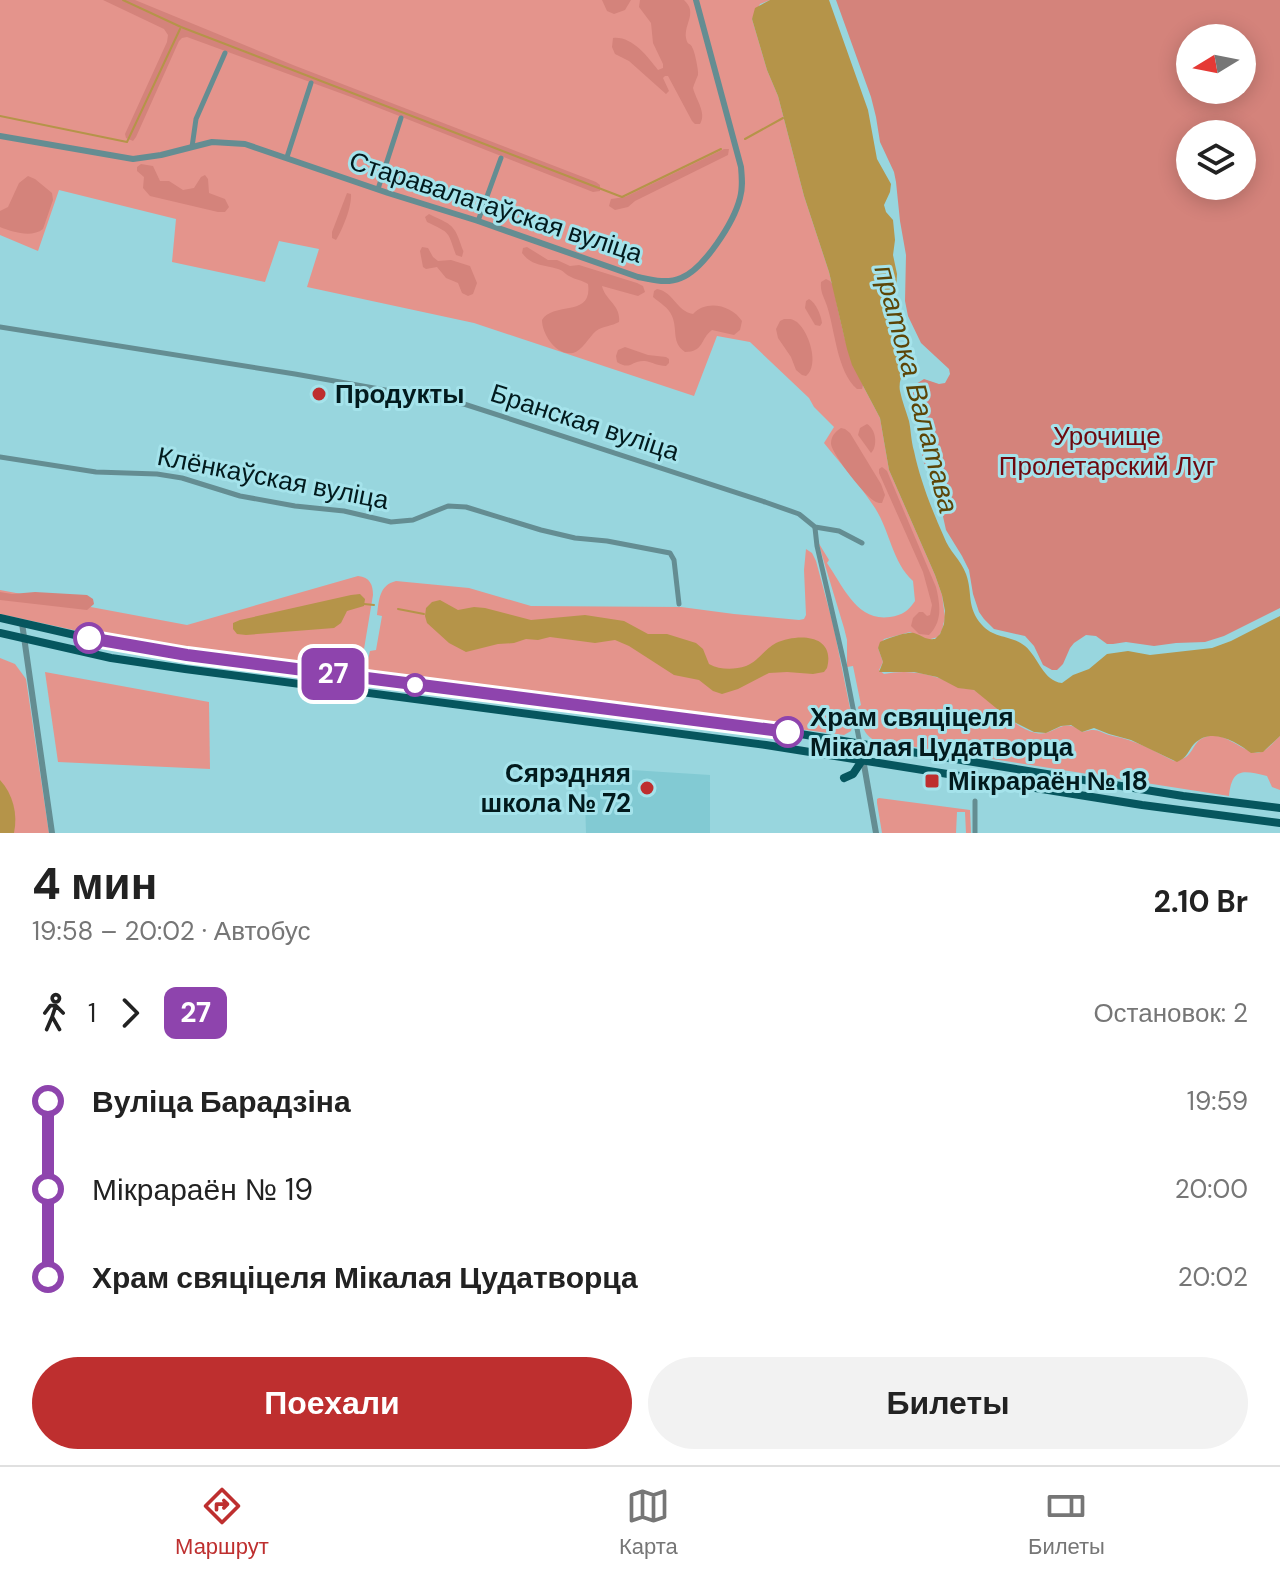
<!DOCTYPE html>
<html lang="ru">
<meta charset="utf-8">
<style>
:root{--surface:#fff;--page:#f2f2f2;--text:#222;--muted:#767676;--line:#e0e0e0;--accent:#be2f2f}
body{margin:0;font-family:"DM Sans",sans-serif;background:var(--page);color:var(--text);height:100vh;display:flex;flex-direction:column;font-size:30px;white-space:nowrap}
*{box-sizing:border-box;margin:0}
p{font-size:26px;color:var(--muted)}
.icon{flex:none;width:44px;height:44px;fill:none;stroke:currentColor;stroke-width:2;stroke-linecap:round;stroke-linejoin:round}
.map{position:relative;height:833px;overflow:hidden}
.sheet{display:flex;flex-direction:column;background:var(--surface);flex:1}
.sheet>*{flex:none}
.badge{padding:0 16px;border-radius:12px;font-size:28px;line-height:52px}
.needle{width:52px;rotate:260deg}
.fabs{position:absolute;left:1176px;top:24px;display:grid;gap:16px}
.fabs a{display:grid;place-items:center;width:80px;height:80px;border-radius:50%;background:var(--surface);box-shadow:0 4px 20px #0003;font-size:40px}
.map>.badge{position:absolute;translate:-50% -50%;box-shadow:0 0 0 4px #fff}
.legs{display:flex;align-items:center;gap:12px;height:88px;padding:0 32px;font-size:26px}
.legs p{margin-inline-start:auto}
.head{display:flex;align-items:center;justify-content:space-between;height:136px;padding:0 32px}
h1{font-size:44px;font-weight:800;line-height:60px}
.primary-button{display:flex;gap:16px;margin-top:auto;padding:16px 32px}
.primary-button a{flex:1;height:92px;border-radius:48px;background:var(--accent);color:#fff;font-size:32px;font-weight:800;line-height:92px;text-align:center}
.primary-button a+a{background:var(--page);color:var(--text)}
ul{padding:0 32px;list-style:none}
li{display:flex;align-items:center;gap:28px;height:88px;font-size:30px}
li i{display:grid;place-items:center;width:12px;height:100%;margin:0 10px;background:currentColor}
li i::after{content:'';width:20px;height:20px;margin:-10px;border:6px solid;border-radius:50%;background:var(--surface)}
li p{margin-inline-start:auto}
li:first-child i{background:linear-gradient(#0000 50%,currentColor 0)}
li:last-child i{background:linear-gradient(currentColor 50%,#0000 0)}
.dock{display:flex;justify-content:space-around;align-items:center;height:112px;border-top:2px solid var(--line);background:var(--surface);font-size:22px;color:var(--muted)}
.dock a{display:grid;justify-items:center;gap:4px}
.dock .on{color:var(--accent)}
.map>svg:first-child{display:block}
.built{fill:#82cad3}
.green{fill:#e4948c}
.forest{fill:#d4837b;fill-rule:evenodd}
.water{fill:#b59449}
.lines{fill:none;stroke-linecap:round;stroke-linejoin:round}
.stream{stroke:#b59449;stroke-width:2}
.minor{stroke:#648d92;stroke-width:5}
.tertiary{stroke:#648d92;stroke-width:6}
.primary{stroke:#06565e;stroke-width:8}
.line-1-casing{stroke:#fff;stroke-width:18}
.line-1{stroke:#8e44ad;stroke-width:12}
.poi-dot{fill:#be2f2f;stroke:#a5e3eb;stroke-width:3}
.stop-1-dot{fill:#fff;stroke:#8e44ad;stroke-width:4}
.labels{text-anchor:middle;stroke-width:6;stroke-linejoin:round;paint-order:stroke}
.street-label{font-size:26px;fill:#021a1d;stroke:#a5e3eb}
.poi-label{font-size:26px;font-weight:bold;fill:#021a1d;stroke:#a5e3eb;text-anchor:start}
.park-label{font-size:26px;fill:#6e090f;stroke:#a5e3eb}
.stop-label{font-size:26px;font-weight:bold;fill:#021a1d;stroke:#a5e3eb;text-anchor:start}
.water-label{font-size:28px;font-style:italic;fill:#5c4507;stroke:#a5e3eb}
</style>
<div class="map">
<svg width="1280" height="833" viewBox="0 0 1280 833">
<rect width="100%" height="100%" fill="#98d6de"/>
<!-- built -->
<polygon class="built" points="584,767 710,775 710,833 586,833"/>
<!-- green -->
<g class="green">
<path d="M0,0H770L760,4L752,19L767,70L778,96L804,196L829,272L847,349L852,365L880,418L889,470L935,575L942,595L945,617L942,630L938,637L927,640L910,632L884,639L878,648L883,662L879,670L884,674C903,670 921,672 939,678C947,681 954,686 962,688C969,689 968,686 974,690C996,701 1010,727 1036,733C1055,737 1062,715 1082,732C1100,727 1097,732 1113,736C1138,741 1152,750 1174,761C1178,760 1183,759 1186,757C1195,750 1194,739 1209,736C1227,732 1248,757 1261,752C1268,750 1274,741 1280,736V790L1272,787L1267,776C1242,770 1232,768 1229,796L877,741C862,736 861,721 858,707L861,705L853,666L847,667V640L844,628L818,542L829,560L827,563C843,586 857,622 890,617C903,615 908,611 915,601L913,581C892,562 890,531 875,508C860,485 841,464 824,443L834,427L814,407L809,398L750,342L717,336L694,396L474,323L307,287L319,249L279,241L265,282L172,262L176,219L59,190L38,251L0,235Z"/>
<path d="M806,549L812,553L816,561L833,624L853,723L851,731L844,735L375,674L369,672L367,664L370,651L376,650L382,616L377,615C379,600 379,585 396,581L469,588L531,606L681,607L734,614L799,620L804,619L806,615L804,570Z"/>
<path d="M358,576C370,577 373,585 373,595L362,661L357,667L346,671L176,650L110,638L0,614V590L187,625Z"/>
<polygon points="0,658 15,664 26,679 49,833 0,833"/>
<polygon points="45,672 209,702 210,769 58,762"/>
<polygon points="879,798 970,810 971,833 966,833 965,812 957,812 956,833 882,833 877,803 877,799"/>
</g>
<!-- forest -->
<g class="forest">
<polygon points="103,0 135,0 293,65 596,182 600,185 600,191 593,192 351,97 187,37 182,38 179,41 136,137 133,141 126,138 125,134 167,42 168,35 164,29"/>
<polygon points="602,0 631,0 625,10 614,14 607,11"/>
<path d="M640,0C655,0 669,0 684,0C698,13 684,23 686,38C688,47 690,41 693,49C695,53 699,72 698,75C696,80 694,84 693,88C696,100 707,113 700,124H695L692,121L668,76H665L663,78L669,91L666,94L629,61L615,54L612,47L613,38C632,36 647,56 658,70L663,68V64L653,43L651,23L639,7Z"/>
<path d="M836,0H1280V608L1224,636L1205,642L1176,643L1154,646L1126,642L1113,644H1107L1096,636L1086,635L1074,643L1070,648L1063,664L1057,670H1052L1043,665L1034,646L1025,636L994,629L984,619L979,612L973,594L969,570L962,556L946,530L936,485L924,463L922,455L921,431L912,395L916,384L924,379L939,384L945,383L950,374L949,369L921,343L908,316L905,301L906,255L900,221L896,182L894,172L880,142L876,117L871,97ZM1190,38H1242V90H1190ZM1190,134H1242V186H1190Z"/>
<polygon points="724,149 729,149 728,155 635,201 628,207 615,210 609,206 611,199 625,197"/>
<polygon points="141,164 153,166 160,181 169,181 183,190 194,188 201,177 205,175 208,179 209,193 225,199 229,207 225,212 218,212 150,196 143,188 144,177 137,171 137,167"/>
<path d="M28,176L35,179L52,193L53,200L43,229C32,238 12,232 0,227V211L8,207L19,183Z"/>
<path d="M347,193L351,194C352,207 342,230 336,240L332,238V232Z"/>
<path d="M429,214C448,224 454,222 461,245C464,254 464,248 462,257L456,255C447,230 451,234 427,222L425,217Z"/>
<polygon points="422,247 428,248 433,257 438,261 451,260 470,266 477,283 473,294 468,296 462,293 458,283 446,278 437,267 426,269 423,267 420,251"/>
<path d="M527,247L548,260H557L570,266L579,265L637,283L643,286L645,292L638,296L602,286C605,300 621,305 619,322C612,326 603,326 596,331C589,337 582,351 573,353C556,356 542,334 542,320C553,301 593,318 588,284C582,280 576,280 569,276C564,273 564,271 558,269C543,264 533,267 522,253L523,248Z"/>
<path d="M826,279L830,281L833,285C840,320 846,353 863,385L862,389H857C837,372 835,330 827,306C824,297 820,292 821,282Z"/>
<path d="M657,289C674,292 676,311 693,314C706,299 732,305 742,321L740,330L734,335L712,330C700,339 704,352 685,352C671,342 678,330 672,316C668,307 660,303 653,297L654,291Z"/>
<path d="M809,299C816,303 821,315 822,323L820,326L815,325L805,308L806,301Z"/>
<path d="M784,319C790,319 791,318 797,322C809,332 820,365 806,376L802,375L796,370L791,357L778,338L776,329L780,321Z"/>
<path d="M625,347L648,355L666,357L669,359V363L666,366C658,366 652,362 645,361C631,360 631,371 617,362L616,356L618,350Z"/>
<path d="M867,424C876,429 878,446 871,453L858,435L860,428Z"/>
<path d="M841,428L845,429L850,433L881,484L885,495L882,503C880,503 878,503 876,502C866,498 832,454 831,444C831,436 835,432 841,428Z"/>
<path d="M882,467L887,471L936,587C940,604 943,621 929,635L919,634L911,626L913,618L919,612H923L927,616L930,615L932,605L923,572L879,473V469Z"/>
<polygon points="0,592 12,594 35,592 87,595 93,599 94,604 87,610 0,600"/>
</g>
<!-- water -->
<g class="water">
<path d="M770,0H829L868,110L877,159L891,184L890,192L884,205L886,212L893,220L895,240L893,255L897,274L895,309L904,330L903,336L894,344L896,347L906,351C911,365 897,376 900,391C902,401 906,411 909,421C911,430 911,441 914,451C920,480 932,510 944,537C949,551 961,560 966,574C973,593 966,607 982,625C994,639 1012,635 1025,646C1039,658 1043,681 1062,683L1073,675L1089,669L1107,654L1128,651L1150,655L1212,648L1231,641L1280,616V736L1263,752L1251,753C1237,742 1211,726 1194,744C1188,751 1187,758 1177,762L1131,740L1109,734L1094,728L1082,732L1071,725L1061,726L1046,733L1034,732L1012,721L974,690L958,688L937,677L914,672H879L883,662L878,648L880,642C885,639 908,631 914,633C923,636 925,640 935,639L940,634L944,624L945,611L942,595L935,575L889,470L880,418L852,365L847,349L829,272L804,196L778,96L767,70L752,19L755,8Z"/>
<polygon points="360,594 365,599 364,606 347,611 341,623 334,628 246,635 237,634 233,629 233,623 240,620 351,595"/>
<path d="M440,600L458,610L474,607L485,608L531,620L585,615L624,621L648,634H667L696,643L703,649L709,664C720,670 734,670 746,666C759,661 764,649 776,643C798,633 836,634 827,668L824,672L813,674L787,672L769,673L738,689L722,694L713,691L699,680L674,675L629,646L615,640L595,643L550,637L538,640L526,639L514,643L498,644L466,652L449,643L427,623L425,616L426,608L432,602Z"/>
<path d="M0,780C13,794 18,814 14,833H0Z"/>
</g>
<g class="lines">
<!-- stream -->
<g class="stream">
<polyline points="123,0 181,27 622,197 721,149"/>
<polyline points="0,116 127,142 180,29"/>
<polyline points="745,139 783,118"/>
<polyline points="364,604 374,605"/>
<polyline points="398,609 424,614"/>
</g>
<!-- minor -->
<g class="minor">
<polyline points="192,147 196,119 225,53"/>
<polyline points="287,157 311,83"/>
<polyline points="378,189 401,118"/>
<polyline points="478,221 501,158"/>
<polyline points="0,327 295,374 464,404 765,502 799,514 815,527 839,531 862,543"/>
<polyline points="0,457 96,472 157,474 182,478 240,496 295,506 344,511 391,522 413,520 448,506 466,507 541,530 575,538 607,541 670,553 674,560 679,604"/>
<polyline points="815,528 817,546 845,667 860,744"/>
<polyline points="975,833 975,801"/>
</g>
<!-- tertiary -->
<g class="tertiary">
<path d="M0,136L133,159L161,155L212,142L245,144L388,193L478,221L638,277C652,280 667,284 681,278C704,269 734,222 740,198C743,188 742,178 741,167L696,0"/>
<polyline points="22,623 52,833"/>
<polyline points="863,759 876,833"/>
</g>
<!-- primary -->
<g class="primary">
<polyline points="0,618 110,643 159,650 788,732 1183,796 1280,808"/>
<polyline points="0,633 111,658 185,669 766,745 1142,805 1280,823"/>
<polyline points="844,778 853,774 863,759 860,744"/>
</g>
</g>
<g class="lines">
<!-- line-1 casing -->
<g class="line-1-casing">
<polyline id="line-1" points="89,638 187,655 788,732"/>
</g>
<!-- line-1 -->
<use href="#line-1" class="line-1"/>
</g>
<!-- markers -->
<g class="poi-dot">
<circle cx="319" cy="394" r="8"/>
<rect x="924" y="773" width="16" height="16" rx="4"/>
<circle cx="647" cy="788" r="8"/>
</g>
<g class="stop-1-dot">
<circle cx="89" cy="638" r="14"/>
<circle cx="415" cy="685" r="10"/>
<circle cx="788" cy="732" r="14"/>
</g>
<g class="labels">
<!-- street labels -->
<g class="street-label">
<text transform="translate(496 207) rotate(18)" y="9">Старавалатаўская вуліца</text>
<text transform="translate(585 422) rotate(18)" y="9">Бранская вуліца</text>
<text transform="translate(273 478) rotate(11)" y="9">Клёнкаўская вуліца</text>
</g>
<!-- poi labels -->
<g class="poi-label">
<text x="335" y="403">Продукты</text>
<text x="631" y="782" text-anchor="end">Сярэдняя<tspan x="631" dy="30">школа № 72</tspan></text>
<text x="948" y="790">Мікрараён № 18</text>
</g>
<!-- park labels -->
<g class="park-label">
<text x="1107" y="445">Урочище<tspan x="1107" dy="30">Пролетарский Луг</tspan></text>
</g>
<!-- stop labels -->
<g class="stop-label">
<text x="810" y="726">Храм свяціцеля<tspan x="810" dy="30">Мікалая Цудатворца</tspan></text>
</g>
<!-- water labels -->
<g class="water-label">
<text transform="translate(917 389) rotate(75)" y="10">пратока Валатава</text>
</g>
</g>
</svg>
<div class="fabs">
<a><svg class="needle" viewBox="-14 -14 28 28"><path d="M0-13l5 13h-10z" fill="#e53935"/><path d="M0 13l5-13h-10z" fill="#767676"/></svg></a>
<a><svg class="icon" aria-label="layers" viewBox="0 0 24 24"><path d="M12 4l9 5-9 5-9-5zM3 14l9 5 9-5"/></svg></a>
</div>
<b class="badge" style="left:333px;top:674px;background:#8e44ad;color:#fff">27</b>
</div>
<section class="sheet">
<div class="head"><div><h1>4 мин</h1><p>19:58 – 20:02 · Автобус</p></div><b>2.10 Br</b></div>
<div class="legs"><svg class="icon" aria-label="walk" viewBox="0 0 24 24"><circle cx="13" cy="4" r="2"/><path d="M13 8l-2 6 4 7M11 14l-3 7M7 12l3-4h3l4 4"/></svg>1<svg class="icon" aria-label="forward" viewBox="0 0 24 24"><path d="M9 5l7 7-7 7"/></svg><b class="badge" style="background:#8e44ad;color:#fff">27</b><p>Остановок: 2</p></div>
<ul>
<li><i style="color:#8e44ad"></i><b>Вуліца Барадзіна</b><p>19:59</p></li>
<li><i style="color:#8e44ad"></i><span>Мікрараён № 19</span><p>20:00</p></li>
<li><i style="color:#8e44ad"></i><b>Храм свяціцеля Мікалая Цудатворца</b><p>20:02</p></li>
</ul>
<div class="primary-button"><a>Поехали</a><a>Билеты</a></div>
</section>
<nav class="dock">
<a class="on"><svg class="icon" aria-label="directions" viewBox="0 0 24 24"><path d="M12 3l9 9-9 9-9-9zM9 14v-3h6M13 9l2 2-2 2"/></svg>Маршрут</a>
<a><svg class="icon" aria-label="map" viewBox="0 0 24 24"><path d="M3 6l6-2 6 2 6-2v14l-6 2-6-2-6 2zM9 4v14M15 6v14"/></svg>Карта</a>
<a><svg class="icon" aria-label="tickets" viewBox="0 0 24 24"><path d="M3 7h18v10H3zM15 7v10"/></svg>Билеты</a>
</nav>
